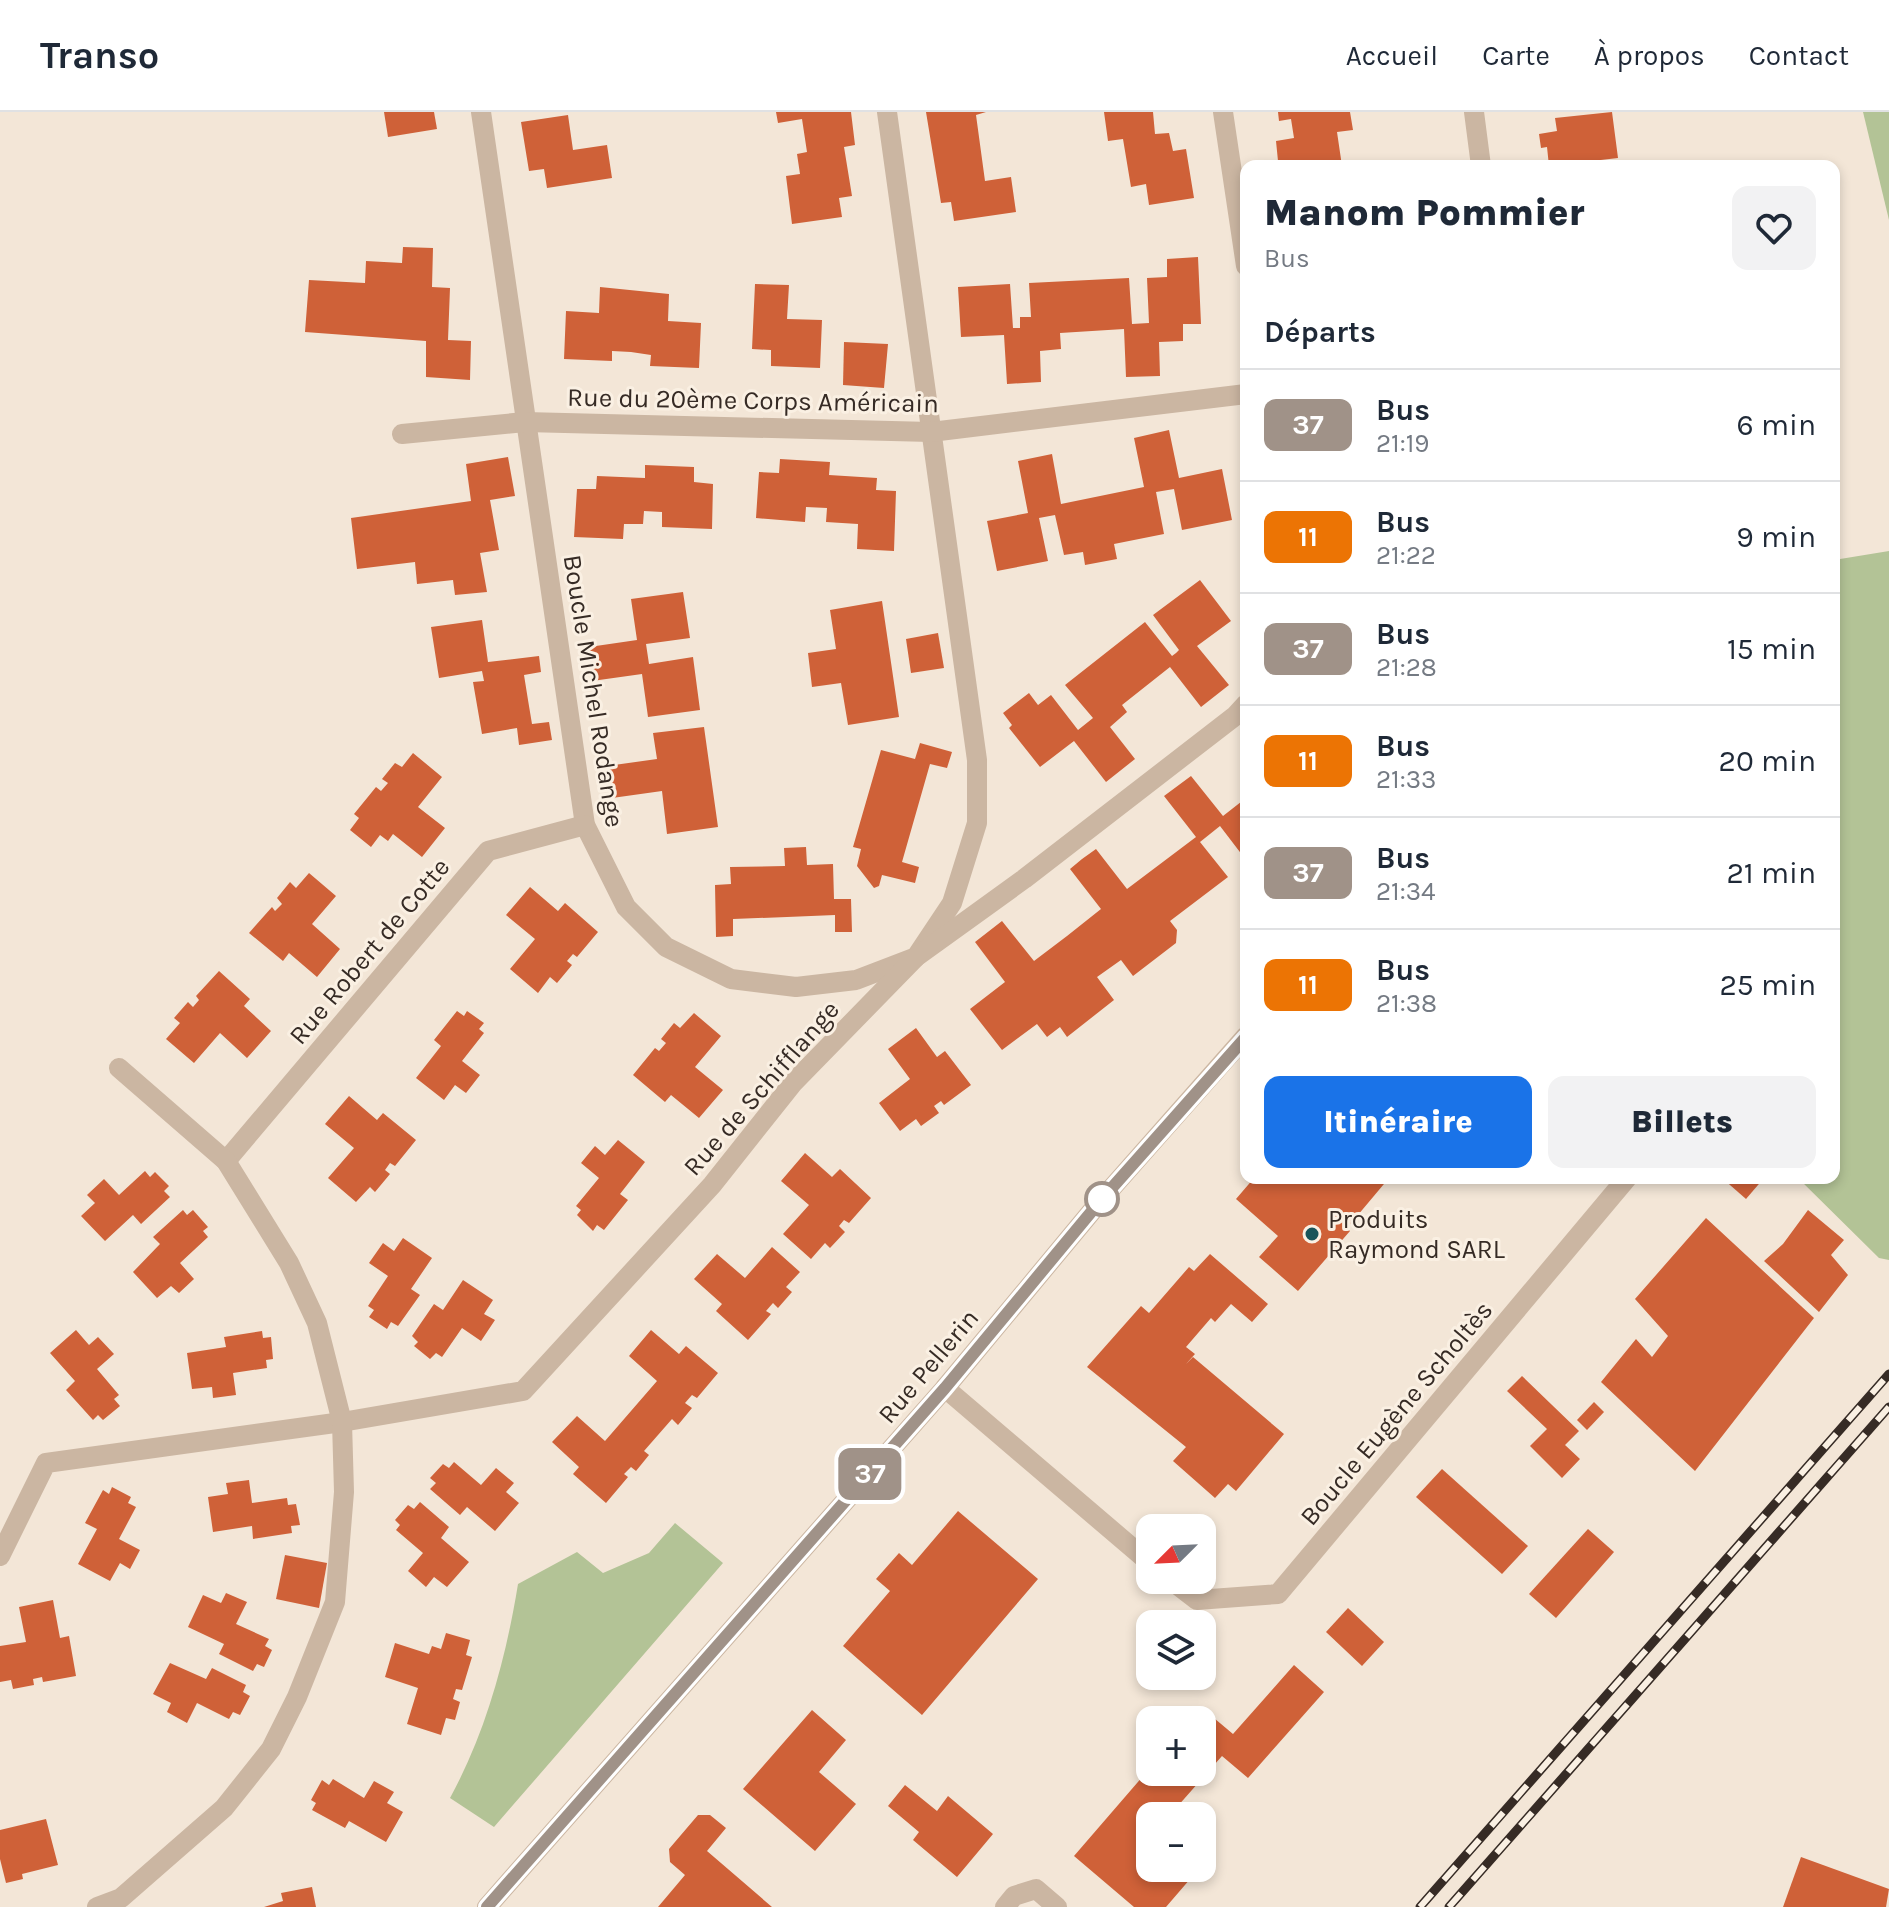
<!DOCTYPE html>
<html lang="fr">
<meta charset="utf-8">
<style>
:root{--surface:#fff;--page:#f2f2f3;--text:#1f2937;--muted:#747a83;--line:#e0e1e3;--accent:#1a73e8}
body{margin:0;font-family:Karla,sans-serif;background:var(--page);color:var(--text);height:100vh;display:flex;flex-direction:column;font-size:30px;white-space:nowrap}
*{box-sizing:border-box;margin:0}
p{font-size:26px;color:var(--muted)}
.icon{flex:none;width:44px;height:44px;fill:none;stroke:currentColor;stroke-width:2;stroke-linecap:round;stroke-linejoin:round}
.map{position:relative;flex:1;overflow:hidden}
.drawer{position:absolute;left:1240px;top:48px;width:600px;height:1024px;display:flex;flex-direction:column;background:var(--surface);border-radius:16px;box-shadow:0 4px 12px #0003}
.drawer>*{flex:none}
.badge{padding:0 16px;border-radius:12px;font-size:28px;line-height:52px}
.needle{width:52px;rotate:246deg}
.buttons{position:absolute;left:1136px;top:1402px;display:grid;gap:16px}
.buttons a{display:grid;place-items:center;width:80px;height:80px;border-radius:16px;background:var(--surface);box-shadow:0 4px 12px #0003;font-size:40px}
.map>.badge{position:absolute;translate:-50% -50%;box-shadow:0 0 0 4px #fff}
h2{padding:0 24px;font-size:30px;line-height:72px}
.round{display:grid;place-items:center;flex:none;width:84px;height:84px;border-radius:16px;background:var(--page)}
.overview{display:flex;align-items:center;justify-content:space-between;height:136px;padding:0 24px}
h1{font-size:38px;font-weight:800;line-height:60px}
.cta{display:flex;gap:16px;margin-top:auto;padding:16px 24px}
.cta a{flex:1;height:92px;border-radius:16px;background:var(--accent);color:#fff;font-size:32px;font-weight:800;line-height:92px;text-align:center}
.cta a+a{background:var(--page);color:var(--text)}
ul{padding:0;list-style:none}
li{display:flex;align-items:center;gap:24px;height:112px;padding:0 24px;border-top:2px solid var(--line)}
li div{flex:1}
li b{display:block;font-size:30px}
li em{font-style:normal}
li .badge{min-width:88px;font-weight:700;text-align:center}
header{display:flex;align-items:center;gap:48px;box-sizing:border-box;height:112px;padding:0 40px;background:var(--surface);border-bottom:2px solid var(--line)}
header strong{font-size:38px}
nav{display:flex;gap:44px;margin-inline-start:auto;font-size:28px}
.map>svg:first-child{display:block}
.green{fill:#b3c396}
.building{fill:#cf6138}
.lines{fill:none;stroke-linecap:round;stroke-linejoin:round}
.lane{stroke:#cbb6a2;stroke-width:20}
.street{stroke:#cbb6a2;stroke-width:20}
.rail-casing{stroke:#362b25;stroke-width:9}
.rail{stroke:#faf0e3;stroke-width:6;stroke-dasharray:18;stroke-linecap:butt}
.line-casing{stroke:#fff;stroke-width:18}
.line{stroke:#a09288;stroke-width:12}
.stop-dot{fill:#fff;stroke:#a09288;stroke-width:4}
.poi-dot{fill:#18545a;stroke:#faf0e3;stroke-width:3}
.labels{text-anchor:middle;stroke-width:6;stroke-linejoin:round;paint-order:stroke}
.street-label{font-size:26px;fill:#362b25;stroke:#faf0e3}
.poi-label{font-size:26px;fill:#362b25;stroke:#faf0e3;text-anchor:start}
</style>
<header>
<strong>Transo</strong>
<nav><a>Accueil</a><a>Carte</a><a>À propos</a><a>Contact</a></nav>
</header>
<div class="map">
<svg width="1889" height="1795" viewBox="0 0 1889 1795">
<rect width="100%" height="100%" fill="#f3e6d7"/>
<!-- green -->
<g class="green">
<polygon points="1863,0 1889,0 1889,108"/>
<polygon points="1889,439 1889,1148 1879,1146 1798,1066 1834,1066 1834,448"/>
<path d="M675,1411L723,1451L494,1715L450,1686C486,1620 506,1546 518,1472L577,1440L603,1461L649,1441Z"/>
</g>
<!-- building -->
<g class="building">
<polygon points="384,0 434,0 437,17 388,25"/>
<polygon points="776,0 851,0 855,33 844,35 852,84 839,86 842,105 792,112 786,64 800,62 797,42 807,40 802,7 778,11"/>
<polygon points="926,0 986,0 976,3 985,69 1011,65 1016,100 954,109 951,90 941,91"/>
<polygon points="1104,0 1153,0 1155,22 1169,21 1173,39 1186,37 1194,86 1149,93 1146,72 1131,75 1123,27 1108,29"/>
<polygon points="1278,0 1350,0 1353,18 1337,20 1342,54 1268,54 1267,51 1278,49 1276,29 1294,26 1291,7 1279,9"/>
<polygon points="1612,0 1618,46 1549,54 1547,35 1541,36 1539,22 1557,19 1555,6"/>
<polygon points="568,3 573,38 607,33 612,66 547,76 544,57 529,59 521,10"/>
<polygon points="403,135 433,136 432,175 450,176 448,228 471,229 470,268 426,265 426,229 305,220 309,168 365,171 366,149 402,151"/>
<polygon points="1198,145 1201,212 1183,212 1183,229 1159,230 1160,264 1126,265 1124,217 1060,221 1061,237 1040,239 1041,270 1007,272 1004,223 961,225 958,175 1010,172 1013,216 1020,216 1020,205 1031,205 1029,171 1129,166 1132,212 1149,211 1147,166 1167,165 1167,147"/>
<polygon points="755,172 789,173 787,207 822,208 820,256 771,254 771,238 752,237"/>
<polygon points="600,175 669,182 668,209 701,211 699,256 650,254 651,243 631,240 612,239 612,249 564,247 566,199 599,201"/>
<polygon points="844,230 888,232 884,276 843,273"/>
<polygon points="1169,318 1179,366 1222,357 1232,408 1182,418 1174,377 1156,380 1164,422 1114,432 1117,447 1085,453 1083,440 1064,443 1055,403 1039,406 1048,449 997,459 987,409 1028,401 1018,349 1052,342 1061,392 1144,375 1134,326"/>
<polygon points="508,345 515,384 490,388 499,438 480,441 487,480 455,483 453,468 417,472 415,450 357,457 351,406 471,389 466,352"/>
<polygon points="780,347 830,350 829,363 877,366 876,378 896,379 894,439 857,437 858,412 826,410 827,396 806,395 805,410 756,406 759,360 779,361"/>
<polygon points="645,353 694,355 694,370 713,372 712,417 662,415 662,400 644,399 643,412 624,412 623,427 574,425 577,377 596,377 597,364 645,366"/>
<polygon points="1200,468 1231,509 1197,534 1229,573 1201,595 1170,555 1122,593 1127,600 1110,615 1135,647 1106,670 1074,629 1040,655 1009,616 1012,613 1003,601 1029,581 1038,593 1051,583 1078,618 1093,606 1065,573 1145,510 1172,544 1176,541 1179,538 1153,503"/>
<polygon points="683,480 690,526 646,532 649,552 693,545 700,598 648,605 642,562 592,569 589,535 637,528 631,487"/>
<polygon points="882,489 899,605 848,613 841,571 812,575 808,541 836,537 830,498"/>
<polygon points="482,508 488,550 539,544 541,560 524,563 528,588 532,612 549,610 552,628 519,633 517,616 482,622 473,570 484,569 482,559 439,566 431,515"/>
<polygon points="938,521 944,556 911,561 906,527"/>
<polygon points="704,615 718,715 667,722 662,679 612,686 607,654 657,647 653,621"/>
<polygon points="920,631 952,640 947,656 930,652 902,750 919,755 915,771 882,763 879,774 874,776 857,754 861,737 853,735 881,638 915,647"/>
<polygon points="413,641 442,665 418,695 445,716 422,745 393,722 388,729 380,723 371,735 350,718 359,706 354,702 376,675 381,679 388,671 382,667 395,651 402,655"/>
<polygon points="1191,664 1223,704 1246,686 1246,748 1220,714 1200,730 1228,765 1170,809 1177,818 1176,831 1133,864 1121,848 1097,865 1114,888 1067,925 1060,915 1047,925 1037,912 1002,938 970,897 1005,870 975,830 1002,809 1034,849 1067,824 1101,797 1070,757 1082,747 1096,737 1127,777 1196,725 1164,684"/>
<polygon points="806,735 807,753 833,752 834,787 851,787 852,820 835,820 835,803 787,805 733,807 733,824 716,825 715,773 731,772 730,755 785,754 784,736"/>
<polygon points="309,761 336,784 312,812 340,837 317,865 289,841 283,849 249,821 272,795 275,799 282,792 277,786 290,770 296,776"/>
<polygon points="530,775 558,799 565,791 598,820 577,845 573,842 567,849 572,853 557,871 550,865 538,881 510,857 535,827 506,803"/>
<polygon points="219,859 250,887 244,894 271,919 247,946 220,921 194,951 166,927 180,911 174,906 188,890 193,895 199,888 196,884"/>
<polygon points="457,899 464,904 467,899 484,911 479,917 484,921 462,949 480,963 466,981 455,973 444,988 416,966 441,934 434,928"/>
<polygon points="694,901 721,924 695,955 723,978 699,1006 671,983 665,990 633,963 655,936 659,939 666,931 661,927 674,911 680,916"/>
<polygon points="916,916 937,945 945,939 971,973 944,993 941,989 934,994 939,1001 921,1014 916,1007 900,1019 879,991 910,967 888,937"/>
<polygon points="349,984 377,1008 383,1001 416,1028 395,1054 390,1051 385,1058 390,1062 375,1080 370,1075 356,1090 328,1066 354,1036 325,1012"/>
<polygon points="618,1028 645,1050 620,1082 628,1088 604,1118 597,1113 593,1119 577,1103 581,1098 576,1094 599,1066 581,1051 595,1034 605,1043"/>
<polygon points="805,1041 832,1065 840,1057 871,1086 849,1111 844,1108 839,1114 845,1120 830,1136 825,1131 811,1147 783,1122 809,1093 781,1069"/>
<polygon points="145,1059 150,1065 155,1060 169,1074 164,1079 170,1085 141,1112 133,1103 105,1129 81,1104 95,1091 87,1083 104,1067 119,1083"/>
<polygon points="1254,1066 1389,1066 1347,1116 1350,1119 1298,1179 1259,1145 1278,1124 1236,1087"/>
<polygon points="1722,1066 1764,1066 1746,1087"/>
<polygon points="183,1098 187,1103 193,1098 208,1115 203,1119 208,1125 180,1151 194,1167 179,1181 171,1174 157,1186 133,1160 160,1132 153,1125"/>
<polygon points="1808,1098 1844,1128 1831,1143 1848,1163 1819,1200 1764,1149 1783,1132"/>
<polygon points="1706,1106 1814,1206 1695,1359 1601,1270 1636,1227 1652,1245 1668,1224 1635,1187"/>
<polygon points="403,1126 432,1146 411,1177 420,1183 398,1214 391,1210 387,1217 369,1205 374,1198 368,1194 388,1164 369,1151 383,1131 394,1139"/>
<polygon points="772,1135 800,1160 786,1175 792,1180 778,1196 773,1191 766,1199 771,1202 748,1228 716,1199 722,1192 694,1167 717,1142 745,1166"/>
<polygon points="1210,1142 1268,1192 1252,1210 1231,1192 1215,1210 1211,1206 1186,1235 1195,1242 1186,1252 1193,1245 1284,1322 1236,1379 1228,1372 1215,1386 1173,1349 1186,1335 1087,1255 1141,1194 1149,1201 1189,1155 1194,1159"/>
<polygon points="463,1168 493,1188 484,1202 495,1208 481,1229 462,1216 442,1245 436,1241 430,1247 414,1234 418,1230 412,1224 434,1192 443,1198"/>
<polygon points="76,1218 89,1233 98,1225 114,1242 97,1257 119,1283 114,1287 120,1294 103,1308 98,1303 93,1308 66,1278 75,1269 50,1241"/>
<polygon points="651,1218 679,1242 686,1234 718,1261 697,1286 692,1283 685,1291 692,1296 678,1313 672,1307 644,1339 649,1343 636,1359 631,1355 624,1362 628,1365 606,1391 573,1362 579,1355 552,1330 577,1304 605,1329 657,1269 629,1244"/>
<polygon points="262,1219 263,1226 271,1225 273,1247 266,1248 267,1256 233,1261 236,1283 213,1286 212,1275 192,1277 187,1241 226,1235 224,1225"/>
<polygon points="1522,1264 1579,1319 1565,1333 1580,1347 1562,1366 1530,1334 1547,1317 1507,1279"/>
<polygon points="1594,1290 1604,1300 1587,1318 1577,1308"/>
<polygon points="454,1350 481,1373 496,1356 514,1371 506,1380 519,1391 495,1419 467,1395 460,1403 430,1377 436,1371 430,1366 443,1352 449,1356"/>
<polygon points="1442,1357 1528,1434 1502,1462 1416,1385"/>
<polygon points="249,1368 252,1391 287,1386 288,1393 296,1392 300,1413 291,1414 292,1421 253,1427 252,1414 213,1420 208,1385 228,1382 226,1371"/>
<polygon points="112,1375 131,1385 128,1391 136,1395 119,1427 140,1438 130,1457 120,1451 110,1469 78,1452 97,1417 85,1411 103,1378 109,1382"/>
<polygon points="420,1390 449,1415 441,1426 469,1450 447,1475 434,1465 426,1475 408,1459 423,1441 396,1418 400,1413 395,1408 408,1393 414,1397"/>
<polygon points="958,1399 1038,1467 922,1603 843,1534 890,1479 876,1467 899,1441 912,1453"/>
<polygon points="1588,1417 1614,1440 1556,1506 1529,1482"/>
<polygon points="285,1443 327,1451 319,1496 276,1487"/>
<polygon points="226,1481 247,1490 236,1512 269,1527 265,1534 272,1538 264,1555 257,1552 253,1559 219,1542 224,1532 188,1515 203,1483 221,1491"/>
<polygon points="53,1488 60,1526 69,1524 76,1564 43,1570 42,1565 33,1567 34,1573 13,1577 11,1568 0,1570 0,1534 26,1530 19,1495"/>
<polygon points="1348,1496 1384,1530 1362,1554 1326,1520"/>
<polygon points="446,1521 470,1528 466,1543 472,1545 462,1578 456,1577 453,1587 460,1590 455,1608 446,1606 441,1623 407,1612 418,1576 385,1565 395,1531 429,1542 432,1534 441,1537"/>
<polygon points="170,1551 206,1567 212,1556 246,1573 243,1580 250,1584 240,1603 233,1600 229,1607 197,1591 187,1611 167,1600 171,1591 153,1582"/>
<polygon points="1294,1553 1324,1580 1248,1666 1222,1644 1169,1704 1150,1704 1150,1756 1197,1759 1166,1795 1134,1795 1074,1744 1150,1656 1150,1660 1202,1660 1202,1608 1192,1608 1202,1596 1233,1622"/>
<polygon points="812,1598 846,1628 819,1660 856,1692 815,1739 743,1677"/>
<polygon points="333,1667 364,1686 374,1669 394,1680 387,1691 403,1700 386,1730 349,1709 345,1716 312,1698 316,1691 311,1688 322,1668 329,1673"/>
<polygon points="905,1673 937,1699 948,1684 993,1722 957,1765 913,1728 919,1720 888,1694"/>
<polygon points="698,1703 710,1703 726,1716 707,1739 772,1795 658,1795 685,1763 670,1750 669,1737"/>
<polygon points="46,1707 58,1753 22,1762 23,1767 6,1771 0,1747 0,1718"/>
<polygon points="1801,1745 1889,1777 1886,1795 1783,1795"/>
<polygon points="312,1775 316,1795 264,1795 283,1789 281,1781"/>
</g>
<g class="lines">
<!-- lane -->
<polyline class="lane" points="1005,1795 1014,1784 1036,1777 1057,1795"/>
<!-- street -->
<g class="street">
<polyline points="481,0 585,713 626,795 666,835 731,867 796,875 856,868 916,845 952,791 977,711 977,648 887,0"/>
<polyline points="1223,0 1246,154"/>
<polyline points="1474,0 1481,54"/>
<polyline points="402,322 525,310 931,320 1246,282"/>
<polyline points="226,1049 488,739 585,713"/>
<polyline points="945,1276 1150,1451"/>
<polyline points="0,1444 46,1351 342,1310 523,1279 712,1073 793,971 916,845 1024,767 1235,604 1246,592"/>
<polyline points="1171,1468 1197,1488 1278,1482 1627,1066"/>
<polyline points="97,1795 121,1786 224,1696 271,1637 297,1585 335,1490 344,1380 342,1310 317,1211 289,1151 226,1049 119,956"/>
<polyline points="487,1795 945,1276 1102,1087 1246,924"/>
</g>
<!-- rail casing -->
<g class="rail-casing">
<g id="rail">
<polyline points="1420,1795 1889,1262"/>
<polyline points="1449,1795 1889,1295"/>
</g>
</g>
<!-- rail -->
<use href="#rail" class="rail"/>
</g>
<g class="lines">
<!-- line casing -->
<g class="line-casing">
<polyline id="line" points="487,1795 945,1276 1102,1087 1246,925"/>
</g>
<!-- line -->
<use href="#line" class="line"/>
</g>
<!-- markers -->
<circle class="stop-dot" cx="1102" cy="1087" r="16"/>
<circle class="poi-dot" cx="1312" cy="1122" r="8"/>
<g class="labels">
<!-- street labels -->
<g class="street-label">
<text transform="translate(753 288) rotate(1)" y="9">Rue du 20ème Corps Américain</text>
<text transform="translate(594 579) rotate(81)" y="9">Boucle Michel Rodange</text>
<text transform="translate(369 839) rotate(-50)" y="9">Rue Robert de Cotte</text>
<text transform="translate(761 976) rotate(-49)" y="9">Rue de Schifflange</text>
<text transform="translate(928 1254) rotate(-50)" y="9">Rue Pellerin</text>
<text transform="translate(1396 1301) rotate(-50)" y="9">Boucle Eugène Scholtès</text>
</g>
<!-- poi labels -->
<g class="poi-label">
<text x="1328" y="1116">Produits<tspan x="1328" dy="30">Raymond SARL</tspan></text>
</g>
</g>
</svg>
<div class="buttons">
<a><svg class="needle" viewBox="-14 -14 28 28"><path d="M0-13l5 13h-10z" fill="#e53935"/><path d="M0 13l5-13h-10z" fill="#747a83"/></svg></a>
<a><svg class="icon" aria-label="layers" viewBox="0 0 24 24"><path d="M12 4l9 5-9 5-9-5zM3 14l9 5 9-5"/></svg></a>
<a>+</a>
<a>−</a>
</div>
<b class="badge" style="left:870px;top:1362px;background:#a09288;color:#fff">37</b>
<section class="drawer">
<div class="overview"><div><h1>Manom Pommier</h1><p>Bus</p></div><a class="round"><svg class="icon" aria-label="heart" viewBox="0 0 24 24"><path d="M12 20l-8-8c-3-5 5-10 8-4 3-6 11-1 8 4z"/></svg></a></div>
<h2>Départs</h2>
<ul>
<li><span class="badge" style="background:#a09288;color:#fff">37</span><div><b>Bus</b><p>21:19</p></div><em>6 min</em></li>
<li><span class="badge" style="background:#ec7404;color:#fff">11</span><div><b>Bus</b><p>21:22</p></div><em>9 min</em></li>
<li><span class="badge" style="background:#a09288;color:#fff">37</span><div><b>Bus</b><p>21:28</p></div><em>15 min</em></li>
<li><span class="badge" style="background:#ec7404;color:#fff">11</span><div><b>Bus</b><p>21:33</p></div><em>20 min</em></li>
<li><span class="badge" style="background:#a09288;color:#fff">37</span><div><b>Bus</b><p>21:34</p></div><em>21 min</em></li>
<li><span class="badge" style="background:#ec7404;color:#fff">11</span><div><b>Bus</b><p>21:38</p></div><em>25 min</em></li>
</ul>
<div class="cta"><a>Itinéraire</a><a>Billets</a></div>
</section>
</div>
